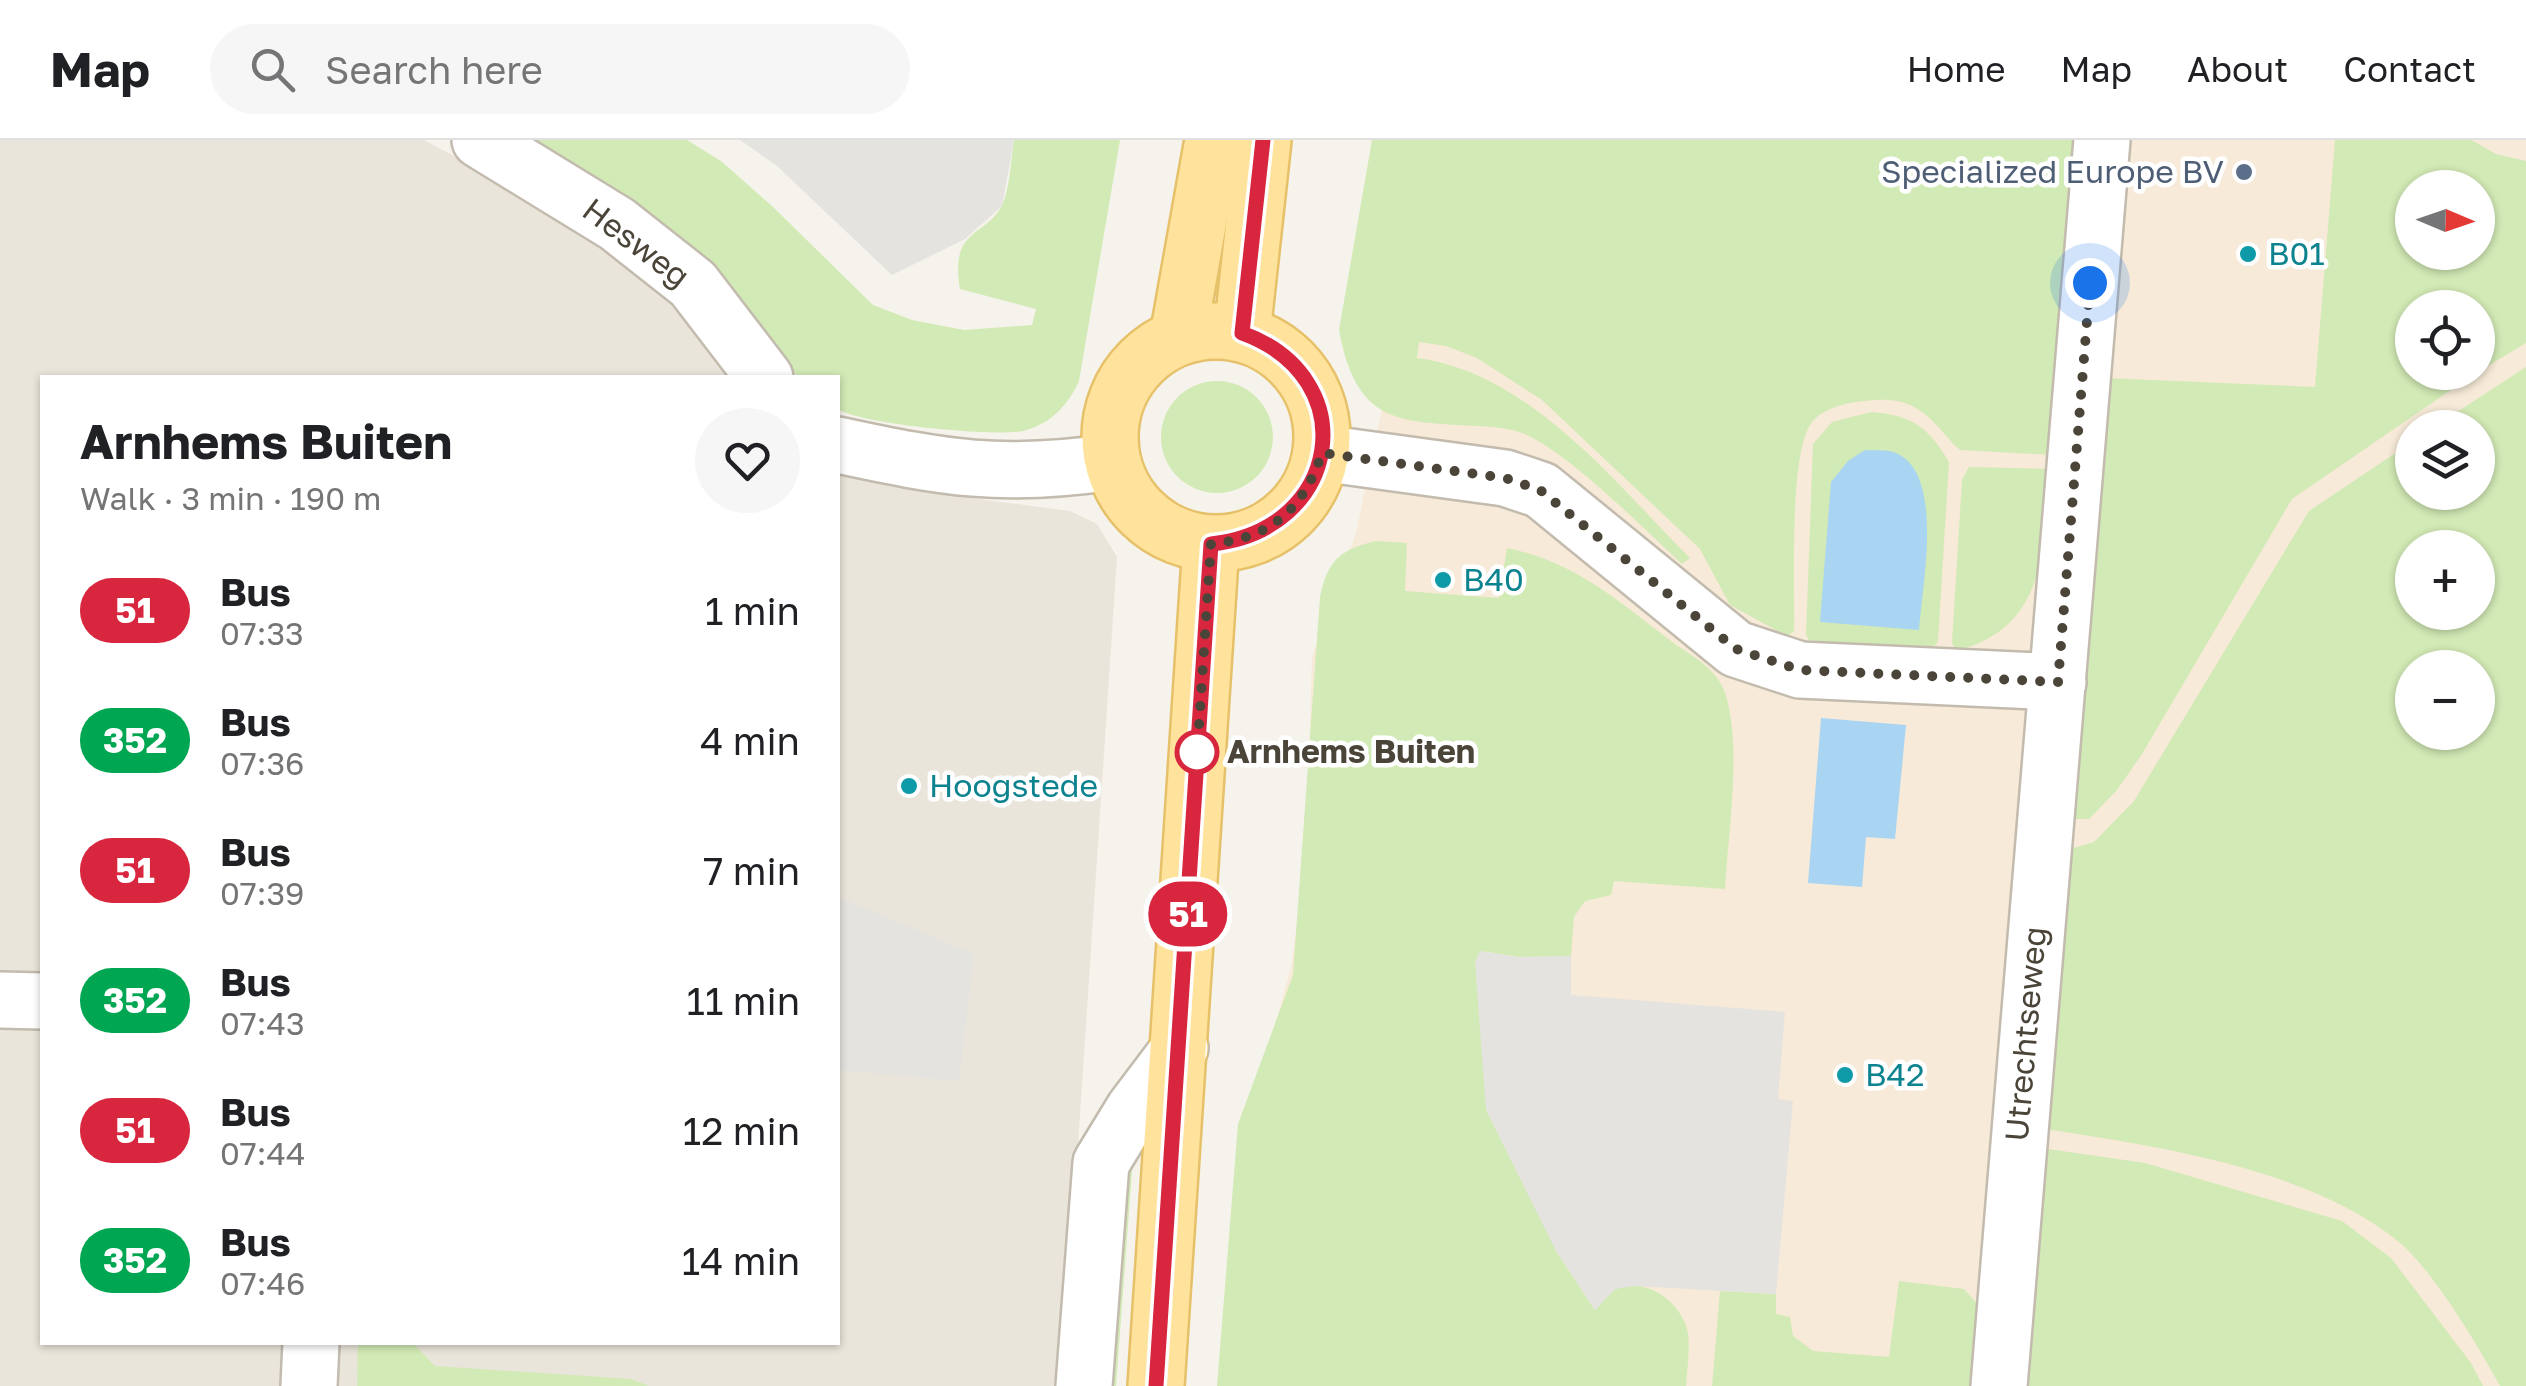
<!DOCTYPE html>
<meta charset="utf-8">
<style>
:root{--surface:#fff;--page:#f6f6f6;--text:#202124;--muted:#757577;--line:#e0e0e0}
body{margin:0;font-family:"Golos Text",sans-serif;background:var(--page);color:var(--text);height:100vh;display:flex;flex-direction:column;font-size:38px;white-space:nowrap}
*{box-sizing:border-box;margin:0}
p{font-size:32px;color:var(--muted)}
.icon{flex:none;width:55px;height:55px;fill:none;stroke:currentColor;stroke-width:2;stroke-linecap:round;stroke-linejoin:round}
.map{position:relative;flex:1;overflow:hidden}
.side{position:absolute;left:40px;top:235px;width:800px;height:970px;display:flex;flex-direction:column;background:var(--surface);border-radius:0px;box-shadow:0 2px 8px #0004}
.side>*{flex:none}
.badge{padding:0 20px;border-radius:32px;font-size:35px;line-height:65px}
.needle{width:65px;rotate:92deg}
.fabs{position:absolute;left:2395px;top:30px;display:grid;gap:20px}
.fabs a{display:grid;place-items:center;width:100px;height:100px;border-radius:50%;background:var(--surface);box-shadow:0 2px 8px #0004;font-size:50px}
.you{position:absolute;width:50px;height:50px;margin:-25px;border:8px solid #fff;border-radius:50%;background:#1a73e8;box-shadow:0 0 0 15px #1a73e833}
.map>.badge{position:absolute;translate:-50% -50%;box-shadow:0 0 0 5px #fff}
.round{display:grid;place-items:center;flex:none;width:105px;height:105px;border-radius:52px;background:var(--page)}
.headline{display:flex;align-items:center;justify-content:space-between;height:170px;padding:0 40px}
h1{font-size:48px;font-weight:700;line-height:75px}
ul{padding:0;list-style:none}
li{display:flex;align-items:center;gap:30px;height:130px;padding:0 40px}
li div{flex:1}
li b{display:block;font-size:38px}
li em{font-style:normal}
li .badge{min-width:110px;font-weight:700;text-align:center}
header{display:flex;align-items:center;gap:60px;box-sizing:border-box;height:140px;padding:0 50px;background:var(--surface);border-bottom:2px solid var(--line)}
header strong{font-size:48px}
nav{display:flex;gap:55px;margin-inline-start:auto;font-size:35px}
.search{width:700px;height:90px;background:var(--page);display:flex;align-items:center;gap:25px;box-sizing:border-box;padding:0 35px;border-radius:55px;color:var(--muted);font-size:38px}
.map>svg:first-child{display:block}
.residential{fill:#eae5da}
.commercial{fill:#f7ead8;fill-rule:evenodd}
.green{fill:#d2eab5;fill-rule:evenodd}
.parking{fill:#e5e3e0}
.water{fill:#a9d4f2}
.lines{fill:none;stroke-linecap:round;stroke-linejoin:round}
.minor-casing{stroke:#c2bbae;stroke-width:60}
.major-casing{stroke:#e6c16a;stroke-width:60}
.minor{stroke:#fff;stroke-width:55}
.major{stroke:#ffe39c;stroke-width:55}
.line-casing{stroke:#fff;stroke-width:22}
.line{stroke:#d7263d;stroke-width:15}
.walk{stroke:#4b4439;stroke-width:10;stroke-dasharray:0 18}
.service-dot{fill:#5c6f8a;stroke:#fff;stroke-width:4}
.culture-dot{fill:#0f9aa8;stroke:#fff;stroke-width:4}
.stop-dot{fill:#fff;stroke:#d7263d;stroke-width:5}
.labels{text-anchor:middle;stroke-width:9;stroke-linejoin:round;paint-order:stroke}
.service-label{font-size:32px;fill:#4e5e75;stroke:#fff;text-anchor:end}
.street-label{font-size:32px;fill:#4b4439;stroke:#fff}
.culture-label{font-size:32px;fill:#0d838f;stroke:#fff;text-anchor:start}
.stop-label{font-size:32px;font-weight:bold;fill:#4b4439;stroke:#fff;text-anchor:start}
</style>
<header>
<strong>Map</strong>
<div class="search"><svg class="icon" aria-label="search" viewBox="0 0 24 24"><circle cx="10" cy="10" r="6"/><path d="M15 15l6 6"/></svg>Search here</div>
<nav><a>Home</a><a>Map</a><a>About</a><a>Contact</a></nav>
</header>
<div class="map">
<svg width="2526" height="1246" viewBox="0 0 2526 1246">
<rect width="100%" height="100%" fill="#f6f3ec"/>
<!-- residential -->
<polygon class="residential" points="0,0 424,0 580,84 677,166 735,237 42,238 42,1202 838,1202 838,329 911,350 1070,371 1097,384 1117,417 1062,1246 0,1246"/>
<!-- commercial -->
<path class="commercial" d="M1397,0H2526V1246H1222L1246,991L1291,827L1306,720L1312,517L1356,393L1384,258ZM2412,48H2478V112H2412ZM2412,168H2478V232H2412ZM2412,288H2478V352H2412ZM2412,408H2478V472H2412ZM2412,528H2478V592H2412Z"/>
<!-- green -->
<g class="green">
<path d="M531,0H687L721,21L772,66L873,165L912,180L964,190L1032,185L1036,169L960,149C949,85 988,98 1003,63C1010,45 1011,19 1014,0H1120L1079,241C1068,265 1051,284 1023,291C996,297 859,284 838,269V238L799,237Z"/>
<path d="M1372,0H2079L2053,315L1960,310C1944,296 1935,279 1916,268C1899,257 1875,259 1856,262C1840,264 1819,271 1810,285C1789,319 1795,446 1794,491L1787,496L1730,465L1700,409L1542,260L1477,218L1446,206L1419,202L1417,218C1530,233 1614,342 1690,418L1682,424C1644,389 1574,318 1529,296C1514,288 1494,287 1477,286C1397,282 1356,283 1339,190Z"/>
<path d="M2335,0H2471L2496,14L2526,21V203L2478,232V168H2412V232H2477L2292,359L2142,614L2117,650L2089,679H2070L2105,238L2315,247ZM2412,48H2478V112H2412Z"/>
<path d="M2526,227V1246H2500C2479,1207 2432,1129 2399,1102C2308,1028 2157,1006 2044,989L2067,710L2094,702L2134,661L2309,371L2412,302V352H2478V288L2434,287ZM2412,408H2478V472H2412ZM2412,528H2478V592H2412Z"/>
<circle cx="1217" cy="297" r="56"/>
<path d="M1871,272C1912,275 1928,287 1949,322L1938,501L1932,509L1826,502L1809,500L1806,495L1813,304L1832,282Z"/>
<path d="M1969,327L2052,329C2043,407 2048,488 1955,511L1952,502L1962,340Z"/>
<path d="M1376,401L1407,403L1405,451L1499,458L1507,408C1572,421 1616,459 1667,498C1689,515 1718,527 1726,556C1742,609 1728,693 1725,749L1614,741L1611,755L1585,761L1574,777L1571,816L1518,817L1481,811L1555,1109L1594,1169C1601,1163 1609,1151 1618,1148C1647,1138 1679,1161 1687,1189C1691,1206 1687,1229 1686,1246H1217L1238,984L1293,835L1320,457C1328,420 1339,410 1376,401Z"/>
<polygon points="2041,1008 2145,1023 2342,1081 2391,1118 2471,1223 2483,1246 2023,1246"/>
<polygon points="1122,1018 1133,1018 1116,1246 1106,1246"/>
<polygon points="1899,1141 1964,1149 1980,1167 1974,1246 1712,1246 1720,1151 1776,1154 1776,1174 1790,1177 1793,1196 1813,1211 1889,1217"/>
<polygon points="358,1202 413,1203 435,1226 631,1239 649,1246 357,1246"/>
</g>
<!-- parking -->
<g class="parking">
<polygon points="740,0 1014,0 1002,66 965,99 892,135 777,26"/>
<polygon points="838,757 974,814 959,941 838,930"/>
<polygon points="1480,811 1518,817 1571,816 1571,855 1785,872 1778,959 1793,961 1776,1154 1635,1146 1615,1149 1595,1170 1555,1109 1486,970 1475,822"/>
</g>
<!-- water -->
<g class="water">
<path d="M1865,310C1874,311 1888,309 1896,313C1945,334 1922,446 1919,490L1820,482L1831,342L1848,321Z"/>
<polygon points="1821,578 1906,585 1895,699 1866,697 1862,747 1808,743"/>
</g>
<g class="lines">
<!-- minor casing -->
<g class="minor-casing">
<g id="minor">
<polyline points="480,0 617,84 693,144 765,238"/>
<path d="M838,305C944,328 1002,338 1112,322"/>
<polyline points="1321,313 1505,338 1541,350 1736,509 1800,530 2058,542"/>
<polyline points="0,860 42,861"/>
<polyline points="309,1246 311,1202"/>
<polyline points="1084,1246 1101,1023 1134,969 1180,908"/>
<polyline points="1999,1246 2102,0"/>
</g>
</g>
<!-- major casing -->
<g class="major-casing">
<g id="major">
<circle cx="1216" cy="297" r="106"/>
<polyline points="1242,193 1263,0"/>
<polyline points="1178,197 1213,0"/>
<polyline points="1156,1246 1211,404"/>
</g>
</g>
<!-- minor -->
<use href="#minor" class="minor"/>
<!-- major -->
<use href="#major" class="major"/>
</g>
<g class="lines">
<!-- line casing -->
<g class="line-casing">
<path id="line" d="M1156,1246L1211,404C1341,391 1366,238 1242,193L1263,0"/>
</g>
<!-- line -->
<use href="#line" class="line"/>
<!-- walk -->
<path class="walk" d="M1197,612V616L1211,404C1271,398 1303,370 1322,313L1505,338L1540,350L1736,509L1800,530L2058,542L2090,143"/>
</g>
<!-- markers -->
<circle class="service-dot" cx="2244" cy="32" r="10"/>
<g class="culture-dot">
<circle cx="2248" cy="114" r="10"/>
<circle cx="1443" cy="440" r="10"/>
<circle cx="909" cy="646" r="10"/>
<circle cx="1845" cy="935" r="10"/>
</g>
<circle class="stop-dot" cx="1197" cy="612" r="20"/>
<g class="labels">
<!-- service labels -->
<g class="service-label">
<text x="2224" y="43">Specialized Europe BV</text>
</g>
<!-- street labels -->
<g class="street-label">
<text transform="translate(636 103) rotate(37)" y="11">Hesweg</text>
<text transform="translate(2026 894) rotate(-85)" y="11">Utrechtseweg</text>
</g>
<!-- culture labels -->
<g class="culture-label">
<text x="2268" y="125">B01</text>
<text x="1463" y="451">B40</text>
<text x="929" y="657">Hoogstede</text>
<text x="1865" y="946">B42</text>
</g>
<!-- stop labels -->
<g class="stop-label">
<text x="1227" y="623">Arnhems Buiten</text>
</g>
</g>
</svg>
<div class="fabs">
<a><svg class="needle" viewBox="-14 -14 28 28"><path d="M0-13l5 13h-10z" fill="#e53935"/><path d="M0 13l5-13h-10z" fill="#757577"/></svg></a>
<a><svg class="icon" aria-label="locate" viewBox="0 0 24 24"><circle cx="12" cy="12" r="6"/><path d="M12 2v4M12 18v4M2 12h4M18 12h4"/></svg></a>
<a><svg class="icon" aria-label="layers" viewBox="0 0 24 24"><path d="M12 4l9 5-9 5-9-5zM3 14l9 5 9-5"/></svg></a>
<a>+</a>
<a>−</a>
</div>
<div class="you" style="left:2090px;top:143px"></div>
<b class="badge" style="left:1188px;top:774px;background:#d7263d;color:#fff">51</b>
<section class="side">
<div class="headline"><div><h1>Arnhems Buiten</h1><p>Walk · 3 min · 190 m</p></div><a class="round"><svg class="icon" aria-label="heart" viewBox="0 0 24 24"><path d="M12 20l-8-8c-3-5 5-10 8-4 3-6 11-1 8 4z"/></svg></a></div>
<ul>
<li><span class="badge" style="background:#d7263d;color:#fff">51</span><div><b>Bus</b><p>07:33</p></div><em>1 min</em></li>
<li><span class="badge" style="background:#00a651;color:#fff">352</span><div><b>Bus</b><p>07:36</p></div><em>4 min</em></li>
<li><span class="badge" style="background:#d7263d;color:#fff">51</span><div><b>Bus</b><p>07:39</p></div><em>7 min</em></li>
<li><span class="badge" style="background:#00a651;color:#fff">352</span><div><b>Bus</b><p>07:43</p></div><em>11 min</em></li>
<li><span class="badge" style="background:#d7263d;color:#fff">51</span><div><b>Bus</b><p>07:44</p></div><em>12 min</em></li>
<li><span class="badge" style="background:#00a651;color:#fff">352</span><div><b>Bus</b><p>07:46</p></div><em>14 min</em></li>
</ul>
</section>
</div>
